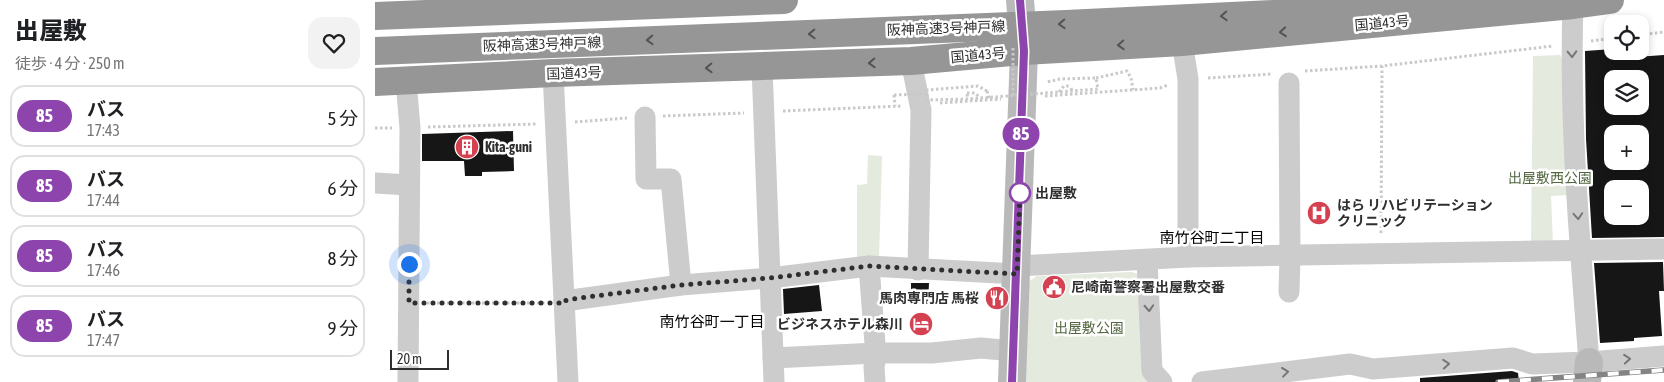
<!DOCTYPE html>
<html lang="ja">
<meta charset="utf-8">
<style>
:root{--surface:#fff;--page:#f2f2f2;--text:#202124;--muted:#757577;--line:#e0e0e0}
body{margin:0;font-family:"Asap Condensed","Noto Sans JP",sans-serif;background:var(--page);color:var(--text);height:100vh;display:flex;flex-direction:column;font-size:19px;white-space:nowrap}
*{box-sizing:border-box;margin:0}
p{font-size:16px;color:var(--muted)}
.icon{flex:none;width:28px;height:28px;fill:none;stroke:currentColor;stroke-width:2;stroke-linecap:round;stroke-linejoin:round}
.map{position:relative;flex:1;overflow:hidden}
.sheet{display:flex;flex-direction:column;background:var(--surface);width:375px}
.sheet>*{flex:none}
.badge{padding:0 10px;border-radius:16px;font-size:18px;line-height:32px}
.buttons{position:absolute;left:1229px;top:15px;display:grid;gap:10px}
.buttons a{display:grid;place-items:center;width:45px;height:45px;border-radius:10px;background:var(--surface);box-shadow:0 2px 8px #0003;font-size:25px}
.scale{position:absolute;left:15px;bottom:12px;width:59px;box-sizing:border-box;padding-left:5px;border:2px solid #2f2f2f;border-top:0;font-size:14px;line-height:18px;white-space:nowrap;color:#2f2f2f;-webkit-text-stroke:4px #fff;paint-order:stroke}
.you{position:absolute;width:25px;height:25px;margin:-12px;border:4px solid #fff;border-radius:50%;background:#1a73e8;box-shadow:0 0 0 8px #1a73e833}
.map>.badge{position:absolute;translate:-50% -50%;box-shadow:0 0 0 2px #fff}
.round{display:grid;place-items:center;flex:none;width:52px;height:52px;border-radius:15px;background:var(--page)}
.overview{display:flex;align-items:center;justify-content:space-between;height:85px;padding:0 15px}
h1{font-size:24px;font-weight:800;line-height:38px}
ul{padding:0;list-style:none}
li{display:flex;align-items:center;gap:15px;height:62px;margin:0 10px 8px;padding:0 5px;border:2px solid var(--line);border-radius:15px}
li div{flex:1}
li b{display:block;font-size:19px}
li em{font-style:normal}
li .badge{min-width:55px;font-weight:700;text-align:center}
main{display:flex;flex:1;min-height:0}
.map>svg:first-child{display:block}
.green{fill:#e5eade}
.building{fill:#161616;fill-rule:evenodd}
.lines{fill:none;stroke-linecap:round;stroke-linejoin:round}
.path{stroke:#c9c9c9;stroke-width:3;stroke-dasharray:2.5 2.5;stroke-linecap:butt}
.street{stroke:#ccc;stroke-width:21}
.secondary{stroke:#b9b9b9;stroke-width:28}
.highway{stroke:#969696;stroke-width:28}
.rail-casing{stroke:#848484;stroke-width:5.5}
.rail{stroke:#fff;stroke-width:4;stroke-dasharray:11;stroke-linecap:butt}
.path-bridge{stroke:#c9c9c9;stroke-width:3;stroke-dasharray:2.5 2.5;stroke-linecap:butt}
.highway-bridge{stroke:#969696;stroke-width:28}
.oneway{stroke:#535353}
.oneway2{stroke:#767676}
.line-casing{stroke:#fff;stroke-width:11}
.line{stroke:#8e44ad;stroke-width:8}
.walk{stroke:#2f2f2f;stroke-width:5;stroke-dasharray:0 9}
.stop-dot{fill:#fff;stroke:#8e44ad;stroke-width:2.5}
.labels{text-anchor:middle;stroke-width:5;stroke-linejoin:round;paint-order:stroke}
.street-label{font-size:14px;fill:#2f2f2f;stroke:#fff}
.poi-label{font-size:14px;font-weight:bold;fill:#2f2f2f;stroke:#fff;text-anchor:start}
.park-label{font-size:14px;fill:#536640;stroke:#fff}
.stop-label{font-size:14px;font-weight:bold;fill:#2f2f2f;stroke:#fff;text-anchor:start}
.neighbourhood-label{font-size:15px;fill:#000;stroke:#fff}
</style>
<main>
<section class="sheet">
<div class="overview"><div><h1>出屋敷</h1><p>徒歩 · 4 分 · 250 m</p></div><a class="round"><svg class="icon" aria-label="heart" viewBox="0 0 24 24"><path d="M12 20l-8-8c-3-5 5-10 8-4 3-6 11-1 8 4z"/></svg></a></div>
<ul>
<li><span class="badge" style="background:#8e44ad;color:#fff">85</span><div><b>バス</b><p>17:43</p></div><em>5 分</em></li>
<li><span class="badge" style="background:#8e44ad;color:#fff">85</span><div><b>バス</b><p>17:44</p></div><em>6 分</em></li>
<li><span class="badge" style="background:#8e44ad;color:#fff">85</span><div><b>バス</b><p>17:46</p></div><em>8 分</em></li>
<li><span class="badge" style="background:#8e44ad;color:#fff">85</span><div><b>バス</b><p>17:47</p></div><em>9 分</em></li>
</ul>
</section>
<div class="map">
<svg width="1289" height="382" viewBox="0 0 1289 382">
<rect width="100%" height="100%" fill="#fff"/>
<!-- green -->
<g class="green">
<polygon points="1185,55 1189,62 1193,195 1176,196 1178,243 1156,244 1158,56"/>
<polygon points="493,155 507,156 504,260 482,260 482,185 492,184"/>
<polygon points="757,272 763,274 777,382 648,382 653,282 662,276"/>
</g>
<!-- building -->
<g class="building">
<path d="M1238,49V51H1246L1247,58L1289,55V237L1217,238L1211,139L1210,51ZM1238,79H1265V106H1238ZM1238,134H1265V161H1238ZM1238,189H1265V216H1238Z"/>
<polygon points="138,131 139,171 107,172 107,176 90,176 89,161 47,161 47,134"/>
<polygon points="1288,262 1289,291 1284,291 1287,336 1259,338 1259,341 1225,343 1219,263"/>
<polygon points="536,283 554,283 553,304 536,303"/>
<polygon points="444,285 447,311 409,314 408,289"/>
<polygon points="1137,371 1143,373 1144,382 1045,382 1045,378"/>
</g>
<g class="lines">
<!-- path -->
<g class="path">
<polyline points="1265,35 1289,32"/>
<polyline points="1216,41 1238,38"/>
<polyline points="930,71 1007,66 1178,46"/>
<polyline points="721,78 752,71 756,78 758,90"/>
<polyline points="833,78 897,74"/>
<polyline points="696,88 697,91"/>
<polyline points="612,91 615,100"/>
<polyline points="684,92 689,86 696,86"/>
<polyline points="592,93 600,93 605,98"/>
<polyline points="592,94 593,99"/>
<polyline points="519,95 520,106"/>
<polyline points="670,96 785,88 793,85"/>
<polyline points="565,103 626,99"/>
<polyline points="408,111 526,106"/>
<polyline points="288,116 369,113"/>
<polyline points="200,122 252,118"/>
<polyline points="53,127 162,124"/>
<polyline points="0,128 17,128"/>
<polyline points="1006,233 1007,66"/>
<polyline points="52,303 171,303"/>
</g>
<!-- street -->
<g class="street">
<path d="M1198,5C1194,124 1205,244 1214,362"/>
<polyline points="807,42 813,79 813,257"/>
<polyline points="536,61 546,110 543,270"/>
<polyline points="387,67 399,382"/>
<polyline points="178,73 193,382"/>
<polyline points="31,81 35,128 33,382"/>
<polyline points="270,117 271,179 296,179 306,285"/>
<polyline points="0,183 34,185"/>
<polyline points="772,260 777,371 787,382"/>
<polyline points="494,266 501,357 499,367 500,382"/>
<polyline points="642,266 813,257 1289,249"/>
<polyline points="914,292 915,256 914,83"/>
<polyline points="189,301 306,285 395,278 494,266 642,274"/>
<polyline points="398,358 501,353 557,353 606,348 638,351"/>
<polyline points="827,382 975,364 998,369 1138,358 1157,364 1214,362 1289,356"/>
</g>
<!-- secondary -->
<g class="secondary">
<polyline points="637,382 649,51 645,0"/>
<polyline points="1212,382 1214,362"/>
</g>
<!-- highway -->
<g class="highway">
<polyline points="0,16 409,0"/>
<polyline points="0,82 178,73 536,61 649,51 807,42 1198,5 1235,0"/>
</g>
<!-- rail casing -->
<g class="rail-casing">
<polyline id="rail" points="1123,382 1289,370"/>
</g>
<!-- rail -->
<use href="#rail" class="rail"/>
<!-- path-bridge -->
<g class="path-bridge">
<polyline points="638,48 638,96"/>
<polyline points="612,91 603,86 552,90 552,100 593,99 723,89 721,78 685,79 672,82"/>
<polyline points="519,95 552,94"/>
</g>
<!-- highway-bridge -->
<polyline class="highway-bridge" points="0,51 691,24 940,12 1143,0"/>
</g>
<!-- one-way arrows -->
<defs><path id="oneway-chevron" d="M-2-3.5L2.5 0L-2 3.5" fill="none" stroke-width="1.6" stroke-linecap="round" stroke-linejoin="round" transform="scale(1.25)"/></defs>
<g class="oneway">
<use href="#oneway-chevron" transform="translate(849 16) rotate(177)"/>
<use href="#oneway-chevron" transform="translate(687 24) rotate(178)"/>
<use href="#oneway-chevron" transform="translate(908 32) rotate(175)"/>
<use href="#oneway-chevron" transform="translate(437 34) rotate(178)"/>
<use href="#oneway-chevron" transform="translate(275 40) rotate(178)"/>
<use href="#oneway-chevron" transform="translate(746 45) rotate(177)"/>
<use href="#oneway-chevron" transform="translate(497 63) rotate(178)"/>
<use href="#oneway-chevron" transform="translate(334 68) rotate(178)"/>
</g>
<g class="oneway2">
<use href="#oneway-chevron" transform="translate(1197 54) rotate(88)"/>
<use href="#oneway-chevron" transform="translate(1203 216) rotate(86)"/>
<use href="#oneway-chevron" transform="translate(774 308) rotate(87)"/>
<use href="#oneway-chevron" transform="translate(1252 359) rotate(-5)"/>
<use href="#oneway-chevron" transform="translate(1071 364) rotate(-4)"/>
<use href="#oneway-chevron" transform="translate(910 372) rotate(-7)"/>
</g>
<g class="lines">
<!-- line casing -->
<g class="line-casing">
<polyline id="line" points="637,382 649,51 645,0"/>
</g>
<!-- line -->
<use href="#line" class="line"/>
<!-- walk -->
<polyline class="walk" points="34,264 34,303 189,303 189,301 197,299 306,285 395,278 494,266 642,274 645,193"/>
</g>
<!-- icons -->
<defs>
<g id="building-disc" transform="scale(1.25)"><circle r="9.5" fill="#d44251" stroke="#fff"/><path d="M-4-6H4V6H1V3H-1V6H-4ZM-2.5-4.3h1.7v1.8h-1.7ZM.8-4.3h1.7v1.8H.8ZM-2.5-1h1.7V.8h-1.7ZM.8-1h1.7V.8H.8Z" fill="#fff"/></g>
<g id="hospital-disc" transform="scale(1.25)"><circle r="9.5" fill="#d44251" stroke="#fff"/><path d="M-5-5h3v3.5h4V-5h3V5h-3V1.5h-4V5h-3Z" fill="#fff"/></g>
<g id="civic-disc" transform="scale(1.25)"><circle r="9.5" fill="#d44251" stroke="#fff"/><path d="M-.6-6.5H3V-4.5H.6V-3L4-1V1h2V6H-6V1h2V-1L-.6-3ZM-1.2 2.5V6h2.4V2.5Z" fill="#fff"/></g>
<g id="restaurant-disc" transform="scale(1.25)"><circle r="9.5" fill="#d44251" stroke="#fff"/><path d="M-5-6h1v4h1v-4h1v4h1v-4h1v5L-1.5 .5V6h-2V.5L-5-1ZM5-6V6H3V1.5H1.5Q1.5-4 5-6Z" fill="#fff"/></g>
<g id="hotel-disc" transform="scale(1.25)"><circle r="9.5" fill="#d44251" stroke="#fff"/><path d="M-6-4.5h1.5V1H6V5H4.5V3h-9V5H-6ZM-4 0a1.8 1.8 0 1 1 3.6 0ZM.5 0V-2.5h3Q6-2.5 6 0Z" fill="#fff"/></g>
</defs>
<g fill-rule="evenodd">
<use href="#building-disc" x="92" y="147"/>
<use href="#hospital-disc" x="944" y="213"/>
<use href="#civic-disc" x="679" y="287"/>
<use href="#restaurant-disc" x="622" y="298"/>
<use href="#hotel-disc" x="546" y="324"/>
</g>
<!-- markers -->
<circle class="stop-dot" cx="645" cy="193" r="10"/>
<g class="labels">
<!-- street labels -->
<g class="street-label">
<text transform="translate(1007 23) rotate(-5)" y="5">国道43号</text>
<text transform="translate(571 28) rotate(-2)" y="5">阪神高速3号神戸線</text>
<text transform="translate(167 44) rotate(-2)" y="5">阪神高速3号神戸線</text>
<text transform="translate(603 55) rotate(-5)" y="5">国道43号</text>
<text transform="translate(199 73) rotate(-2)" y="5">国道43号</text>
</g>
<!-- poi labels -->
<g class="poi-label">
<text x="110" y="152">Kita-guni</text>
<text x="962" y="210">はら リハビリテーション<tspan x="962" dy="16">クリニック</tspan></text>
<text x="696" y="292">尼崎南警察署出屋敷交番</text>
<text x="604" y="303" text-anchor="end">馬肉専門店 馬桜</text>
<text x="528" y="329" text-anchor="end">ビジネスホテル森川</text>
</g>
<!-- park labels -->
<g class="park-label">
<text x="1175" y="183">出屋敷西公園</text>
<text x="714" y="333">出屋敷公園</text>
</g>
<!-- stop labels -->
<g class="stop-label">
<text x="660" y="198">出屋敷</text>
</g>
<!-- neighbourhood labels -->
<g class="neighbourhood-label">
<text x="837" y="243">南竹谷町二丁目</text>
<text x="337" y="327">南竹谷町一丁目</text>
</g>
</g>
</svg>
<div class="buttons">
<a><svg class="icon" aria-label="locate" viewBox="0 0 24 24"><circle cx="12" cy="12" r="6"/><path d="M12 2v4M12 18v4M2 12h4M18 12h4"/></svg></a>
<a><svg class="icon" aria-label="layers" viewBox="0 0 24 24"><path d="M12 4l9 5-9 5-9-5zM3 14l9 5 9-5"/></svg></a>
<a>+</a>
<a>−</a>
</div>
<div class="scale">20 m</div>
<div class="you" style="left:34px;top:264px"></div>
<b class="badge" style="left:646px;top:134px;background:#8e44ad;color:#fff">85</b>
</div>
</main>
